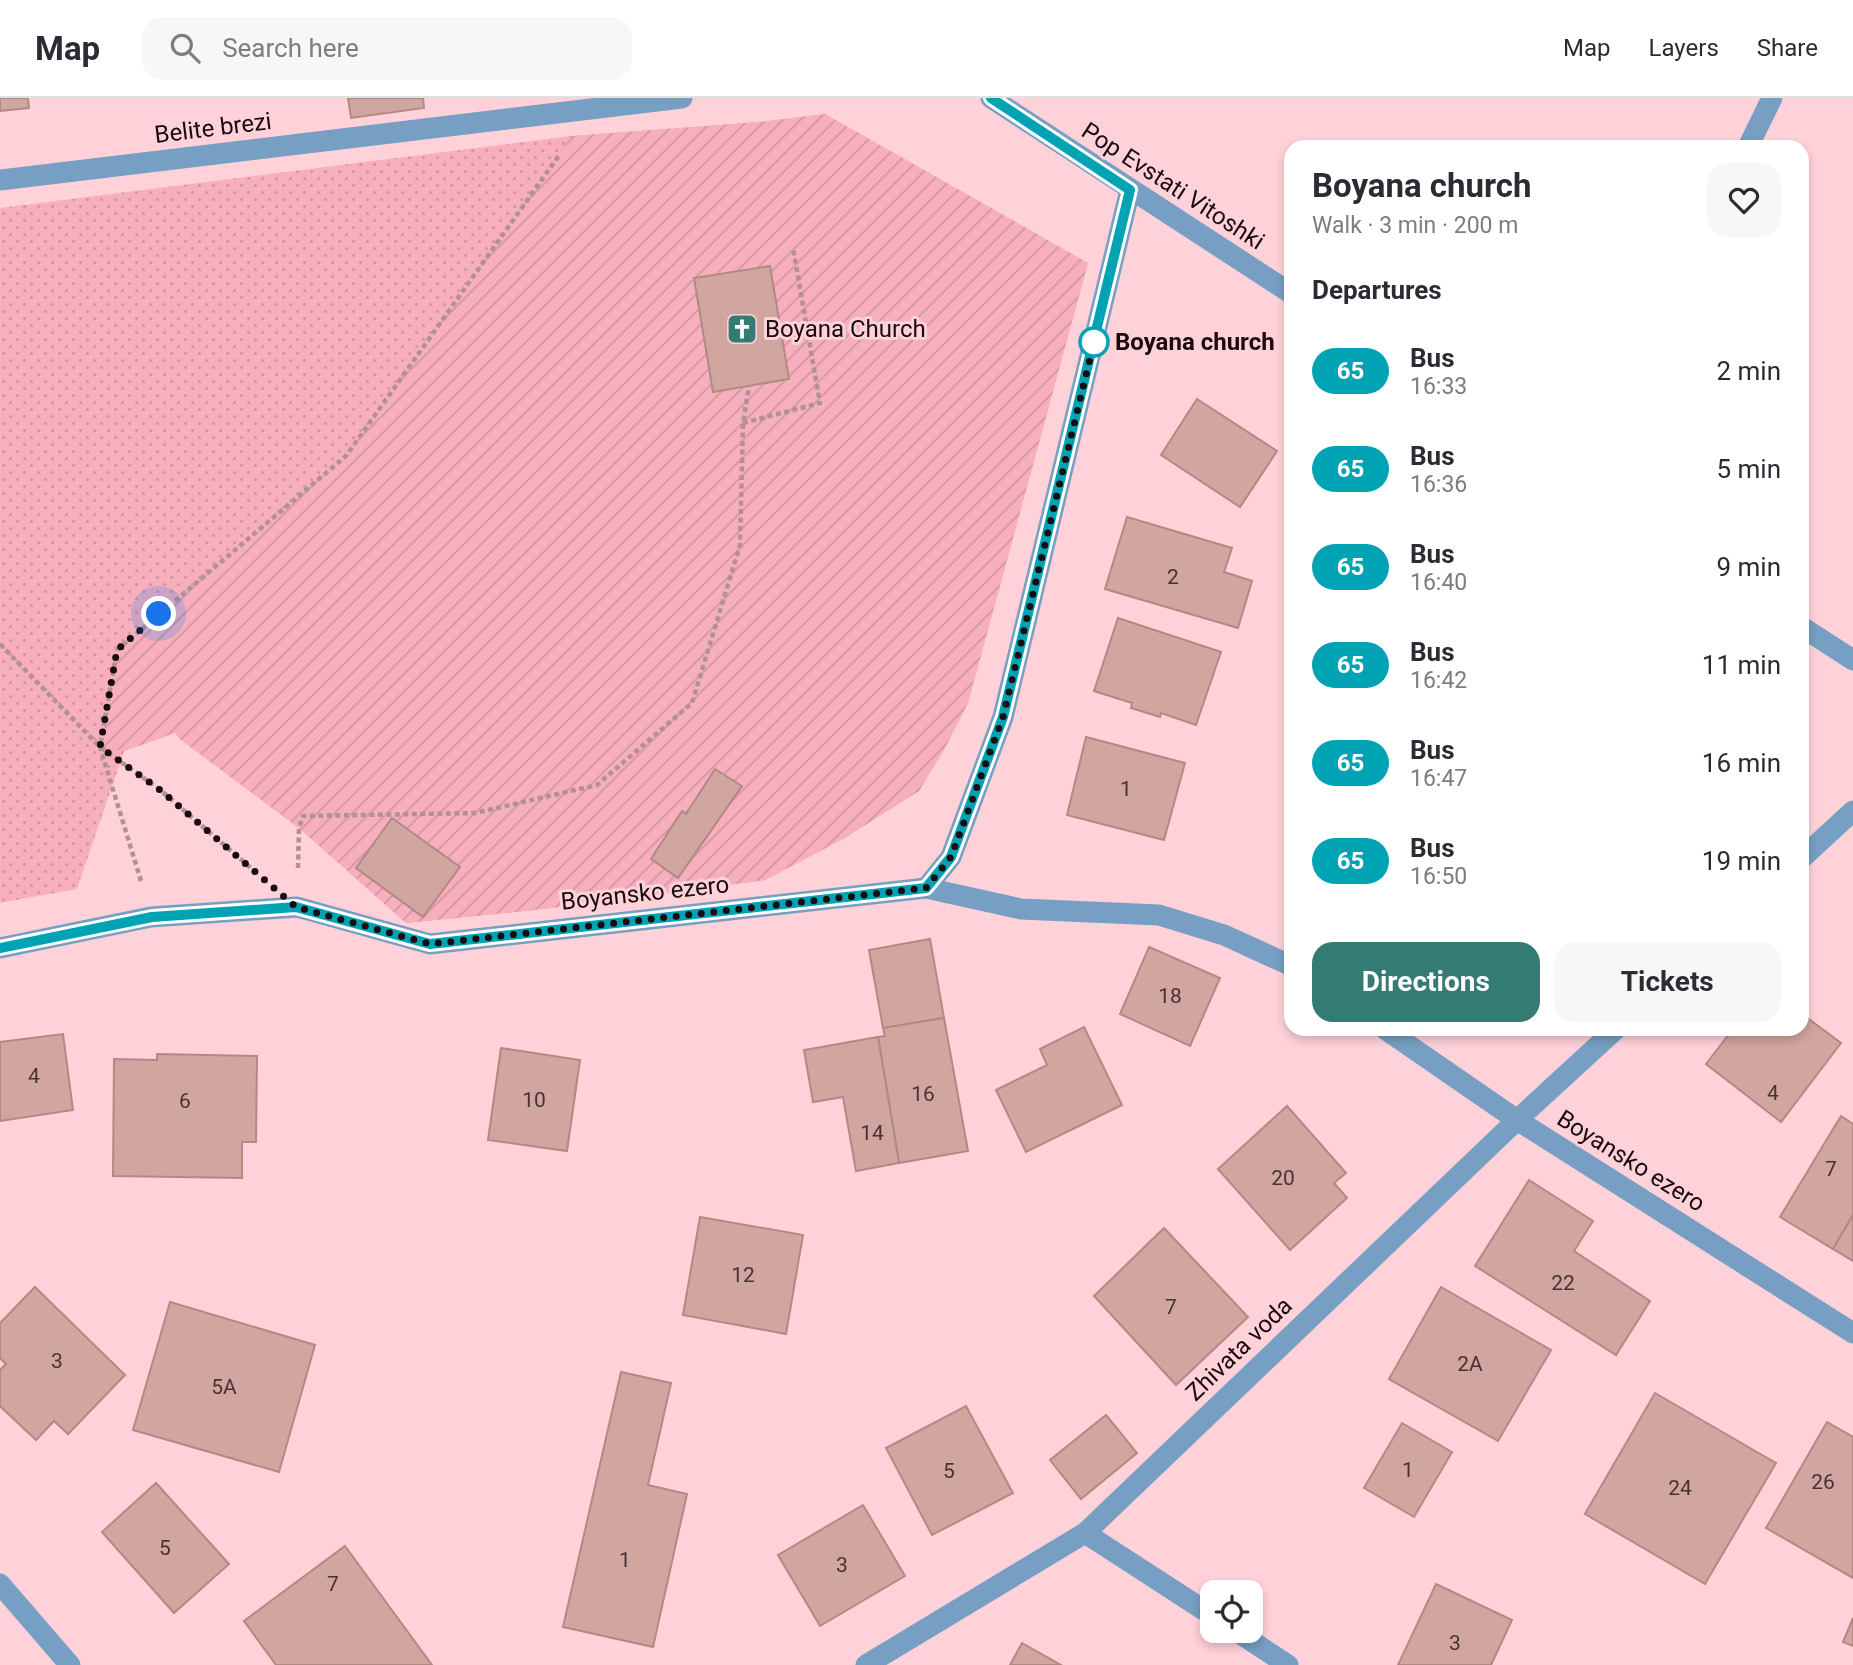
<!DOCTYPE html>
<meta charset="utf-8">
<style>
:root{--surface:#fff;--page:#f7f7f7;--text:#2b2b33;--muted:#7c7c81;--line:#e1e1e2;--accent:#347b74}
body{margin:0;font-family:Roboto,sans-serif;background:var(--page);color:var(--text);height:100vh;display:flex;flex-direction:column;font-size:26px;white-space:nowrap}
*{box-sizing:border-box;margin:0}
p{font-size:23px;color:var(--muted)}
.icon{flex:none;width:38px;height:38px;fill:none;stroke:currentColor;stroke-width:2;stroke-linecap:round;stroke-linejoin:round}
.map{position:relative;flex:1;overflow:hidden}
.side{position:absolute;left:1284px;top:42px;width:525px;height:896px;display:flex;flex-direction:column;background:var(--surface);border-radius:21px;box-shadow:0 4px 10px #0003}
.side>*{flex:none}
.badge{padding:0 14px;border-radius:23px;font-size:24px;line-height:46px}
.fabs{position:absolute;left:1200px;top:1482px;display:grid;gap:14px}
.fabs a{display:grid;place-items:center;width:63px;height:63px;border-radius:14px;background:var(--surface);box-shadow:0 4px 10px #0003;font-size:35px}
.you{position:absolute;width:35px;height:35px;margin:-18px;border:5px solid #fff;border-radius:50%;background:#1a73e8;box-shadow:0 0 0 10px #1a73e833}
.map>.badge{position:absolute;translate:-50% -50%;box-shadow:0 0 0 4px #fff}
h2{padding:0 28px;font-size:26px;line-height:63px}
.round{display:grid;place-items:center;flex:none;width:74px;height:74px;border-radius:21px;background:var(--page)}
.headline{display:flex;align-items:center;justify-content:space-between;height:119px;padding:0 28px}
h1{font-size:33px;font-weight:700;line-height:52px}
.primary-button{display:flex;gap:14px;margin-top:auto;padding:14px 28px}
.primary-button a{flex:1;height:80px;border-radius:21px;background:var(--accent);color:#fff;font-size:28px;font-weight:700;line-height:80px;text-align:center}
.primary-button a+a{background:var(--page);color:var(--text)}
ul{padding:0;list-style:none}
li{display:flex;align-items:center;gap:21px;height:98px;padding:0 28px}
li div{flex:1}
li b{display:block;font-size:26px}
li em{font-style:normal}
li .badge{min-width:77px;font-weight:700;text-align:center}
header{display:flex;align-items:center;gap:42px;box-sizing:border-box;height:98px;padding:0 35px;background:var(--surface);border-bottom:2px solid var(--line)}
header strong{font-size:33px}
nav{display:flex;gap:38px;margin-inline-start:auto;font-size:24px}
.search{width:490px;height:63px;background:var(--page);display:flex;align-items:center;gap:18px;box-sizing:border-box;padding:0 24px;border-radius:21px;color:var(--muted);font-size:26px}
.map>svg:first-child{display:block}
.grass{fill:url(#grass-dots)}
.garden{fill:url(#garden-furrows)}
.building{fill:#d1a5a0;stroke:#b38984;stroke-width:2}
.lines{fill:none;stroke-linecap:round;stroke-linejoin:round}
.path{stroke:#b38f96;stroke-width:4.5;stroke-dasharray:5 3.5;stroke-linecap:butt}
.minor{stroke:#769fc3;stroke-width:21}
.line-casing{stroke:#fff;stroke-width:16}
.line{stroke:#00a3b4;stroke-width:10}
.walk{stroke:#1a0b0f;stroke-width:7;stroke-dasharray:0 12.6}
.stop-dot{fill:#fff;stroke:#00a3b4;stroke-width:3.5}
.labels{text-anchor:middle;stroke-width:6;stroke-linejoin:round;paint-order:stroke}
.number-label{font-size:21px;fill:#483233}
.street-label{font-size:24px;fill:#1a0b0f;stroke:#ffd1d9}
.poi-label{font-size:24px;fill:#1a0b0f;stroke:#ffd1d9;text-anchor:start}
.stop-label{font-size:24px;font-weight:bold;fill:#1a0b0f;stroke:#ffd1d9;text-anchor:start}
</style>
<header>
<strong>Map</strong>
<div class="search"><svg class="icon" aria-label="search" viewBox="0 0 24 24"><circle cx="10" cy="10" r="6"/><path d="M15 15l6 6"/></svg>Search here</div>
<nav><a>Map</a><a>Layers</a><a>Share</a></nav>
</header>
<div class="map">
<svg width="1853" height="1567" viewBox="0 0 1853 1567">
<defs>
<pattern id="grass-dots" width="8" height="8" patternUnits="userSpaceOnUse" patternTransform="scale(1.75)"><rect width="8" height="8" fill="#f7afbe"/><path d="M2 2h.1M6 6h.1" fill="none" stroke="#d395a2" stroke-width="1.8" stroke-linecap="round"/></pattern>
<pattern id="garden-furrows" width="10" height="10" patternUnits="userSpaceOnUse" patternTransform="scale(1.75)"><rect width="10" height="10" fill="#f7afbe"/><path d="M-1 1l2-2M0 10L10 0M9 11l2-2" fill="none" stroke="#d395a2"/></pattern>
</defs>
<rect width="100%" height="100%" fill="#ffd1d9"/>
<!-- grass -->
<polygon class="grass" points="825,16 1088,165 968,605 945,650 919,693 843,741 765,782 535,812 406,825 299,730 181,642 175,635 124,653 77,791 0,805 0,110 572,38 759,24"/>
<!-- garden -->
<polygon class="garden" points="825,16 1088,165 968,605 945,650 919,693 843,741 765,782 535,812 406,825 299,730 181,642 175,635 124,653 100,649 117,552 346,358 572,38 759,24"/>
<!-- building -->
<g class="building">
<polygon points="0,0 28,0 29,10 0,13"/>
<polygon points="348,0 423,0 424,10 351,20"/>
<polygon points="770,168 789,281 713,294 694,180"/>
<polygon points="1197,301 1277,353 1240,409 1161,357"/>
<polygon points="1127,419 1232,450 1224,474 1252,483 1238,530 1105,491"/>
<polygon points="1118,520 1221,554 1196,627 1161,615 1160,619 1131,610 1132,605 1094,593"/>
<polygon points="1086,639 1185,665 1164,742 1067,717"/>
<polygon points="715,671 742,688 678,780 651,761 682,713 686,716"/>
<polygon points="392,720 460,769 423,819 356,770"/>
<polygon points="930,841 944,920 883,930 869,852"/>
<polygon points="1149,849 1220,880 1190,948 1120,916"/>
<polygon points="1802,916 1841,945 1781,1024 1706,966 1733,931 1802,931"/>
<polygon points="944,920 968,1053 899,1065 878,939 885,938 883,930"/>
<polygon points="1084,929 1122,1007 1026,1054 996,992 1047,967 1040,951"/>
<polygon points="63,936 73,1012 0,1023 0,944"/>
<polygon points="878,939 899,1065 856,1073 843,999 813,1004 804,952"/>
<polygon points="501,950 580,962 567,1053 488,1042"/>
<polygon points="157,956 257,958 256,1044 242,1044 242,1080 113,1078 114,961 157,962"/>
<polygon points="1287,1008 1346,1075 1334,1085 1347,1100 1290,1152 1218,1071"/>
<polygon points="1841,1018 1853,1026 1853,1117 1833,1151 1780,1119"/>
<polygon points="1529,1082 1593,1123 1574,1153 1650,1203 1616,1257 1475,1168"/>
<polygon points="1853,1117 1853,1163 1833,1151"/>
<polygon points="700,1119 803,1137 786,1236 683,1217"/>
<polygon points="1164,1130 1248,1219 1176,1287 1094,1198"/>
<polygon points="35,1189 125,1277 68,1336 54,1323 36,1342 0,1308 0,1272 6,1266 0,1260 0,1225"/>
<polygon points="1441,1189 1551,1252 1498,1343 1389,1281"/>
<polygon points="170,1204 315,1247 279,1374 133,1332"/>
<polygon points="621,1274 671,1285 648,1387 687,1396 653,1549 563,1529"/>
<polygon points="1655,1295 1776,1365 1705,1486 1585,1416"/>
<polygon points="966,1308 1013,1395 932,1437 886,1350"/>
<polygon points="1106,1317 1137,1355 1081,1401 1050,1362"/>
<polygon points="1827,1324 1853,1339 1853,1480 1766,1430"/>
<polygon points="1402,1325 1452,1354 1414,1419 1364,1390"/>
<polygon points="156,1385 229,1466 174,1515 102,1434"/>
<polygon points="863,1407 905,1478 820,1528 778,1457"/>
<polygon points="345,1448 432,1567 276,1567 244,1523"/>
<polygon points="1436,1486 1512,1522 1491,1567 1398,1567"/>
<polygon points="1853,1520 1853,1548 1843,1544"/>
<polygon points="1022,1545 1061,1567 1010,1567"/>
</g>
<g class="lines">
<!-- path -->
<g class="path">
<polyline points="743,325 820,305 793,150"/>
<polyline points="0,546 100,649 159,691 252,771"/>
<polyline points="298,770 299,730 303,718 475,715 597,687 692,605 740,447 743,325 749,288"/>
<polyline points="141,783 100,649 117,552 346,358 560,56"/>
</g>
<!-- minor -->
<g class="minor">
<polyline points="991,0 1292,196"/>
<polyline points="1748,49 1772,0"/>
<polyline points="0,82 682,0"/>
<polyline points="1802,529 1853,562"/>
<polyline points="1802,760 1853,713"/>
<polyline points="926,790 951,759 1003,619 1130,92"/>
<polyline points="0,850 151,819 297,809 430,846 926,790 1021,811 1159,817 1224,837 1292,868"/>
<polyline points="1385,931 1517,1022 1853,1235"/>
<polyline points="1085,1435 1213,1518"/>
<polyline points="0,1486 70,1567"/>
<polyline points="1236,1533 1288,1567"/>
<polyline points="866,1567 1085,1435 1517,1022 1616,931"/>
</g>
</g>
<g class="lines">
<!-- line casing -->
<g class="line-casing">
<polyline id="line" points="0,850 152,819 296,809 430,846 926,790 951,759 1003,619 1130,92 991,0"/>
</g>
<!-- line -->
<use href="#line" class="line"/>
<!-- walk -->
<polyline class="walk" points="159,516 117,552 100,649 159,691 296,809 430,846 926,790 951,759 1003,619 1094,244"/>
</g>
<!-- icons -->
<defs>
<g id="church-square" transform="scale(1.575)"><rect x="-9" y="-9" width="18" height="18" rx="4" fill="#347b74" stroke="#ffd1d9"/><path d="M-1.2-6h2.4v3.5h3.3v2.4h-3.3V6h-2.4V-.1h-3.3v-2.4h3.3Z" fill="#fff"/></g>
</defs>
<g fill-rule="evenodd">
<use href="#church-square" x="742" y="231"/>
</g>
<!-- markers -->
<circle class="stop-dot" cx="1094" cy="244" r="14"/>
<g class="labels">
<!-- number labels -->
<g class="number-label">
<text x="1173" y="486">2</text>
<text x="1126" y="698">1</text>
<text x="1170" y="905">18</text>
<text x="34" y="985">4</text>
<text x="1773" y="1002">4</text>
<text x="923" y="1003">16</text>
<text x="534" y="1009">10</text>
<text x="185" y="1010">6</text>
<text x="872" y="1042">14</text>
<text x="1831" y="1078">7</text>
<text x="1283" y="1087">20</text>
<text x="743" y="1184">12</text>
<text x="1563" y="1192">22</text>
<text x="1171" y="1216">7</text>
<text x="57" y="1270">3</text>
<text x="1470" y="1273">2А</text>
<text x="224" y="1296">5А</text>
<text x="1408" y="1379">1</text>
<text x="949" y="1380">5</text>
<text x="1823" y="1391">26</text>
<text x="1680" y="1397">24</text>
<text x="165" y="1457">5</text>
<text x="625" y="1469">1</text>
<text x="842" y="1474">3</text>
<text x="333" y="1493">7</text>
<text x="1455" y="1552">3</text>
</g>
<!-- street labels -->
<g class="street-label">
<text transform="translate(213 30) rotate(-7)" y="8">Belite brezi</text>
<text transform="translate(1173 88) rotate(33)" y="8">Pop Evstati Vitoshki</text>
<text transform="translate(645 795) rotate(-6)" y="8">Boyansko ezero</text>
<text transform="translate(1631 1063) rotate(32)" y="8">Boyansko ezero</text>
<text transform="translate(1239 1251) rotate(-44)" y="8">Zhivata voda</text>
</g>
<!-- poi labels -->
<g class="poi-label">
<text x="765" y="239">Boyana Church</text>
</g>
<!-- stop labels -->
<g class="stop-label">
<text x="1115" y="252">Boyana church</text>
</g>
</g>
</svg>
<div class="fabs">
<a><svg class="icon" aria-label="locate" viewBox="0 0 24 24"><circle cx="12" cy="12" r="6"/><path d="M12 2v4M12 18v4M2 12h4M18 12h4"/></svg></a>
</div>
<div class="you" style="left:159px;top:516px"></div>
<section class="side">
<div class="headline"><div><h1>Boyana church</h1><p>Walk · 3 min · 200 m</p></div><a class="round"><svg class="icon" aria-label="heart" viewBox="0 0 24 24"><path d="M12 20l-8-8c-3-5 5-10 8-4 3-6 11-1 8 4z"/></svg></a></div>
<h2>Departures</h2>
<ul>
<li><span class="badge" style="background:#00a3b4;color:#fff">65</span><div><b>Bus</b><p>16:33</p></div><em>2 min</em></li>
<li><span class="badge" style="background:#00a3b4;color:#fff">65</span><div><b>Bus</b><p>16:36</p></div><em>5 min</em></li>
<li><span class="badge" style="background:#00a3b4;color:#fff">65</span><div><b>Bus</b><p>16:40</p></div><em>9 min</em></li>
<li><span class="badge" style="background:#00a3b4;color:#fff">65</span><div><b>Bus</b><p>16:42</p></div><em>11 min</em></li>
<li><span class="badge" style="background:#00a3b4;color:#fff">65</span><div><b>Bus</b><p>16:47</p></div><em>16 min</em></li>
<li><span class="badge" style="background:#00a3b4;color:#fff">65</span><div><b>Bus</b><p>16:50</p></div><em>19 min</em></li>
</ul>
<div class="primary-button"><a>Directions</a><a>Tickets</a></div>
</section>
</div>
